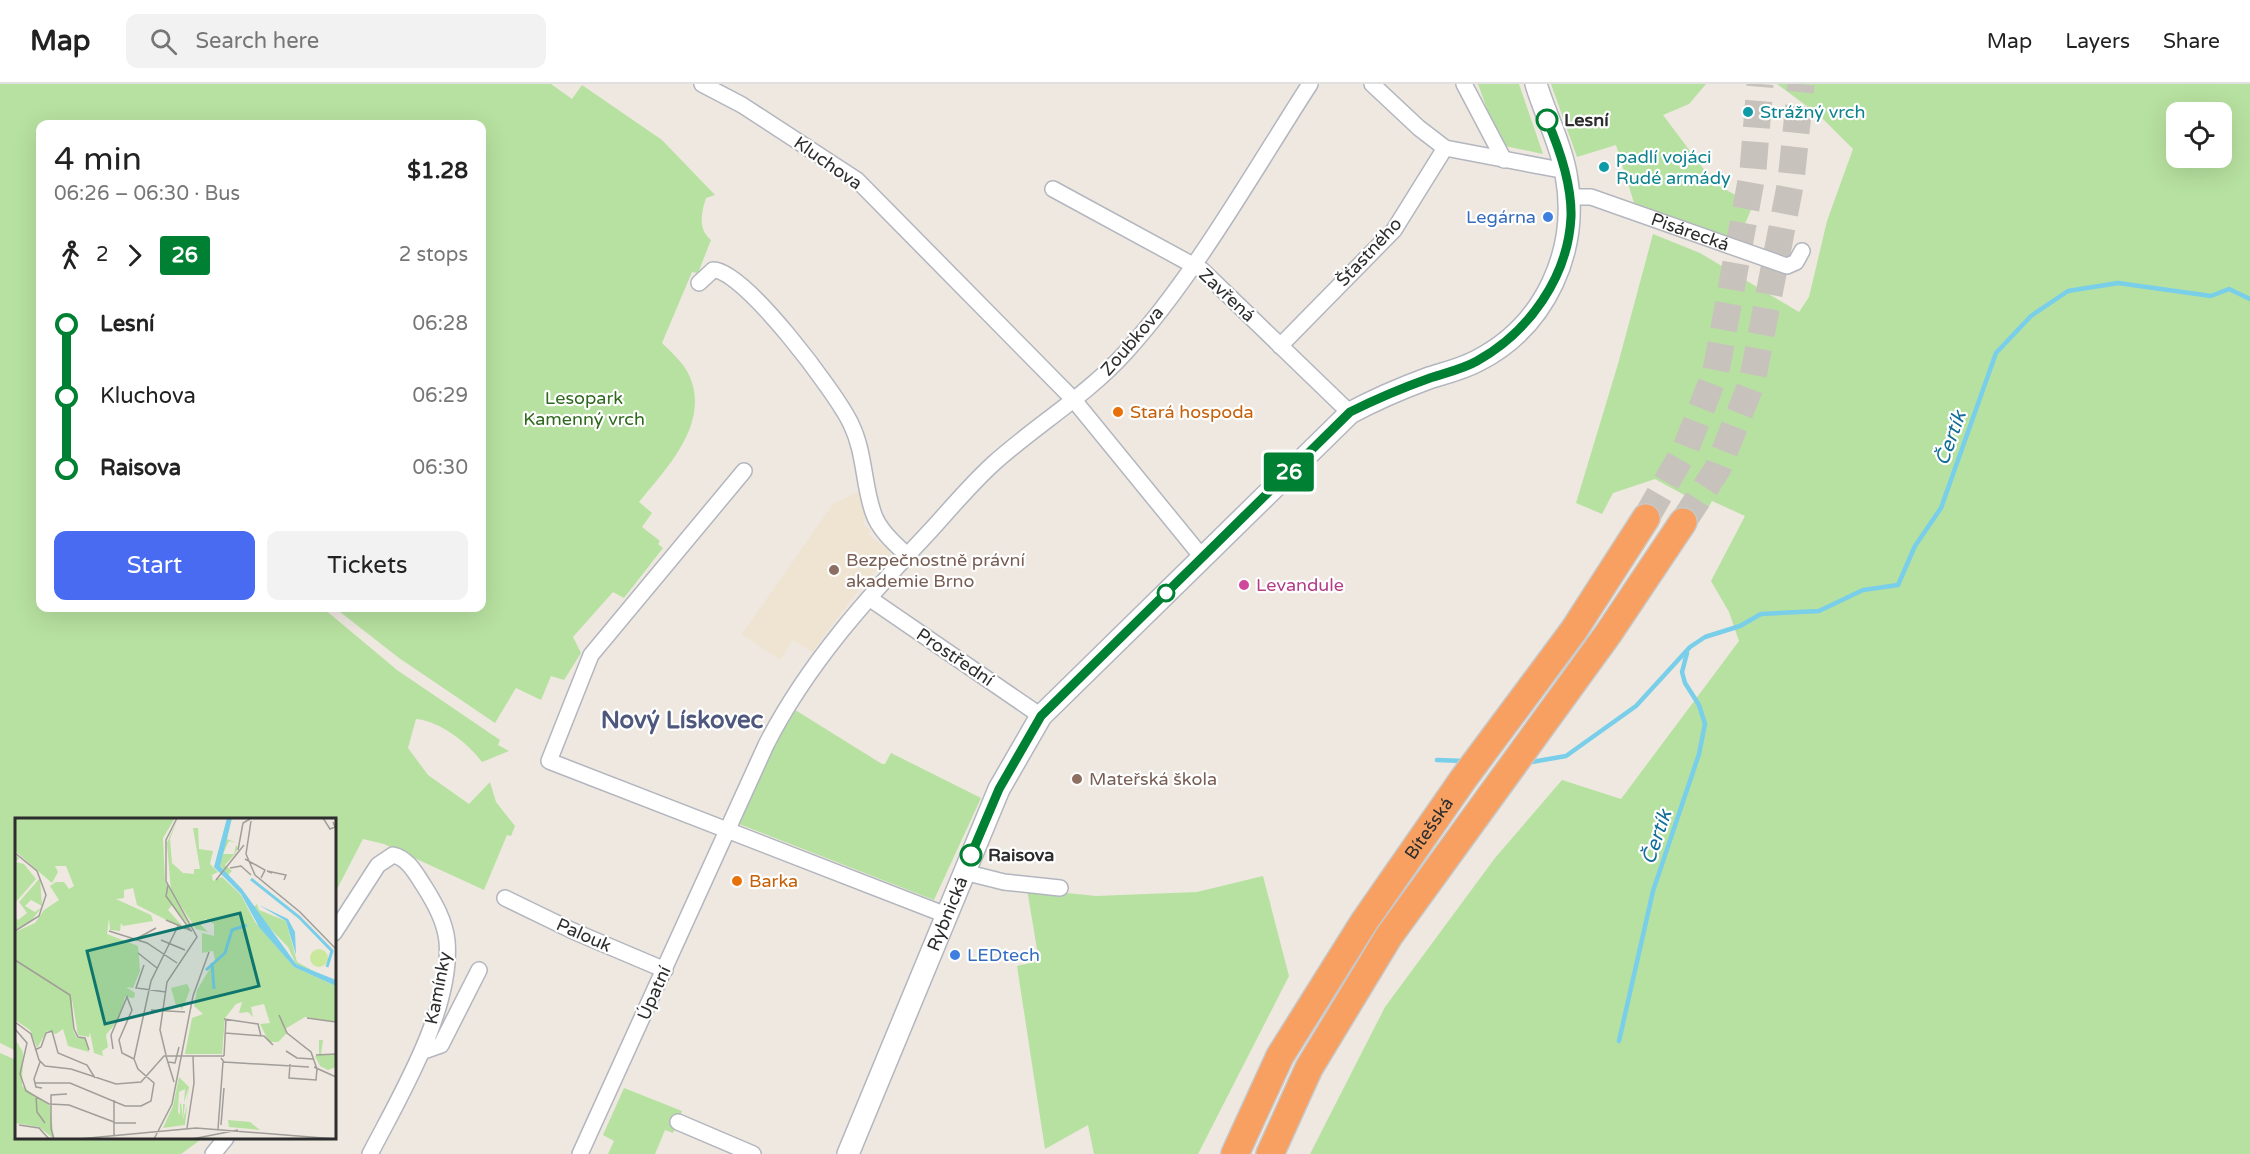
<!DOCTYPE html>
<meta charset="utf-8">
<style>
:root{--surface:#fff;--page:#f2f2f2;--text:#222;--muted:#767676;--line:#e0e0e0;--accent:#486bf2}
body{margin:0;font-family:"Varela Round",sans-serif;background:var(--page);color:var(--text);height:100vh;display:flex;flex-direction:column;font-size:22px;white-space:nowrap}
*{box-sizing:border-box;margin:0}
p{font-size:20px;color:var(--muted)}
.icon{flex:none;width:33px;height:33px;fill:none;stroke:currentColor;stroke-width:2;stroke-linecap:round;stroke-linejoin:round}
.map{position:relative;flex:1;overflow:hidden}
.panel{position:absolute;left:36px;top:36px;width:450px;height:492px;display:flex;flex-direction:column;background:var(--surface);border-radius:12px;box-shadow:0 6px 24px #0002}
.panel>*{flex:none}
.badge{padding:0 12px;border-radius:4px;font-size:21px;line-height:39px}
.fabs{position:absolute;left:2166px;top:18px;display:grid;gap:12px}
.fabs a{display:grid;place-items:center;width:66px;height:66px;border-radius:12px;background:var(--surface);box-shadow:0 6px 24px #0002;font-size:30px}
.map>.badge{position:absolute;translate:-50% -50%;box-shadow:0 0 0 3px #fff}
.legs{display:flex;align-items:center;gap:9px;height:66px;padding:0 18px;font-size:20px}
.legs p{margin-inline-start:auto}
.summary{display:flex;align-items:center;justify-content:space-between;height:102px;padding:0 18px}
h1{font-size:33px;font-weight:600;line-height:45px}
.cta{display:flex;gap:12px;margin-top:auto;padding:12px 18px}
.cta a{flex:1;height:69px;border-radius:12px;background:var(--accent);color:#fff;font-size:24px;font-weight:600;line-height:69px;text-align:center}
.cta a+a{background:var(--page);color:var(--text)}
ul{padding:0 18px;list-style:none}
li{display:flex;align-items:center;gap:21px;height:72px;font-size:22px}
li i{display:grid;place-items:center;width:9px;height:100%;margin:0 8px;background:currentColor}
li i::after{content:'';width:15px;height:15px;margin:-8px;border:4px solid;border-radius:50%;background:var(--surface)}
li p{margin-inline-start:auto}
li:first-child i{background:linear-gradient(#0000 50%,currentColor 0)}
li:last-child i{background:linear-gradient(currentColor 50%,#0000 0)}
header{display:flex;align-items:center;gap:36px;box-sizing:border-box;height:84px;padding:0 30px;background:var(--surface);border-bottom:2px solid var(--line)}
header strong{font-size:28px}
nav{display:flex;gap:33px;margin-inline-start:auto;font-size:21px}
.search{width:420px;height:54px;background:var(--page);display:flex;align-items:center;gap:15px;box-sizing:border-box;padding:0 21px;border-radius:12px;color:var(--muted);font-size:22px}
.map>svg:first-child{display:block}
.education{fill:#eee4d1}
.green{fill:#b7e1a0;fill-rule:evenodd}
.lines{fill:none;stroke-linecap:round;stroke-linejoin:round}
.stream{stroke:#79ceea;stroke-width:4.5}
.highway-tunnel{stroke:#c7c3bc;stroke-width:27;stroke-dasharray:27 14;stroke-linecap:butt}
.street-casing{stroke:#b3b6bf;stroke-width:18}
.secondary-casing{stroke:#b3b6bf;stroke-width:24}
.highway-casing{stroke:#c8c8c8;stroke-width:30}
.street{stroke:#fff;stroke-width:15}
.secondary{stroke:#fff;stroke-width:21}
.highway{stroke:#f7a061;stroke-width:27}
.line-1-casing{stroke:#fff;stroke-width:14}
.line-1{stroke:#008033;stroke-width:9}
.culture-dot{fill:#0f9aa8;stroke:#fff;stroke-width:2}
.stop-1-dot{fill:#fff;stroke:#008033;stroke-width:3}
.shop-dot{fill:#3f7fe0;stroke:#fff;stroke-width:2}
.food-dot{fill:#e8710a;stroke:#fff;stroke-width:2}
.education-dot{fill:#8d6e63;stroke:#fff;stroke-width:2}
.hotel-dot{fill:#d1479c;stroke:#fff;stroke-width:2}
.labels{text-anchor:middle;stroke-width:4.5;stroke-linejoin:round;paint-order:stroke}
.culture-label{font-size:18px;fill:#0d838f;stroke:#fff;text-anchor:start}
.stop-label{font-size:18px;font-weight:bold;fill:#2d2d2d;stroke:#fff;text-anchor:start}
.street-label{font-size:18px;fill:#2d2d2d;stroke:#fff}
.shop-label{font-size:18px;fill:#366cbe;stroke:#fff;text-anchor:end}
.park-label{font-size:18px;fill:#2f691e;stroke:#fff}
.food-label{font-size:18px;fill:#c56008;stroke:#fff;text-anchor:start}
.education-label{font-size:18px;fill:#785e54;stroke:#fff;text-anchor:start}
.hotel-label{font-size:18px;fill:#b23c85;stroke:#fff;text-anchor:start}
.water-label{font-size:20px;font-style:italic;fill:#146e9a;stroke:#fff}
.district-label{font-size:24px;font-weight:bold;fill:#4e577c;stroke:#fff}
.inset-river{fill:none;stroke:#79ceea;stroke-width:3}
.inset-road{fill:none;stroke:#a19d98;stroke-width:1.5}
.view{fill:#0f766e;fill-opacity:0.15;stroke:#0f766e;stroke-width:3}
.inset-edge{fill:none;stroke:#2d2d2d;stroke-width:3}
</style>
<header>
<strong>Map</strong>
<div class="search"><svg class="icon" aria-label="search" viewBox="0 0 24 24"><circle cx="10" cy="10" r="6"/><path d="M15 15l6 6"/></svg>Search here</div>
<nav><a>Map</a><a>Layers</a><a>Share</a></nav>
</header>
<div class="map">
<svg width="2250" height="1070" viewBox="0 0 2250 1070">
<rect width="100%" height="100%" fill="#eee8e0"/>
<!-- education -->
<polygon class="education" points="864,405 867,430 863,441 871,446 868,451 890,466 891,473 863,500 812,568 793,556 780,576 742,550 833,420"/>
<!-- green -->
<g class="green">
<path d="M0,0H551L572,15L582,1L662,56L715,111L706,114C701,129 698,146 711,156L698,189L692,188L662,259C671,268 684,279 689,291C711,339 667,384 639,418L652,429L642,443L660,457L658,460L663,464L624,514L613,508L573,553L581,569L564,596L551,592L541,616L516,604L495,639L399,574L335,524H482V40H40V524H323L397,586L500,656L498,661L509,667L482,678C468,659 440,637 416,635L408,664L428,691L469,720L490,698L496,718L515,742L511,752L507,751L484,806L384,760L363,755L335,809L334,736H16V967L0,959Z"/>
<polygon points="1478,0 1519,0 1543,70 1500,61"/>
<polygon points="1551,0 1706,0 1689,20 1663,31 1714,99 1753,121 1737,159 1635,122 1616,61 1577,73"/>
<path d="M1777,0H2250V1070H1310L1385,923L1495,774L1562,696L1621,715L1739,557L1729,528L1711,497L1745,432L1712,417L1708,424L1655,395L1613,409L1602,430L1576,419L1618,280L1653,150L1700,169L1799,228L1809,213L1827,137L1853,65L1819,31ZM2176,28H2222V74H2176Z"/>
<polygon points="792,624 882,680 885,680 891,669 981,714 934,816 739,740 777,652"/>
<polygon points="1263,792 1289,892 1198,1070 1094,1070 1088,1041 1045,1065 1017,882 1039,877 1027,805 1096,812 1197,808"/>
<polygon points="0,969 16,976 16,1054 203,1054 181,1070 0,1070"/>
<polygon points="624,1004 682,1027 673,1049 665,1046 655,1070 608,1070 614,1057 603,1051"/>
</g>
<g class="lines">
<!-- stream -->
<g class="stream">
<polyline points="1437,676 1464,677"/>
<polyline points="1526,679 1566,672 1636,622 1690,563 1705,553 1740,542 1761,530 1819,527 1863,506 1898,501 1915,462 1941,424 1996,269 2031,232 2068,207 2118,199 2211,212 2229,205 2250,215"/>
<polyline points="1619,957 1653,807 1699,670 1705,640 1699,621 1685,599 1682,588 1687,569"/>
</g>
<!-- highway-tunnel -->
<g class="highway-tunnel">
<polyline points="1646,434 1686,364 1716,287 1753,86 1760,0"/>
<polyline points="1683,438 1718,384 1752,298 1791,97 1801,0"/>
</g>
<!-- street casing -->
<g class="street-casing">
<g id="street">
<polyline points="702,0 742,21 857,96 1073,315 1202,473"/>
<polyline points="1372,0 1419,44 1445,64 1566,87"/>
<polyline points="1464,0 1504,76"/>
<polyline points="1053,105 1202,186 1350,329"/>
<path id="s1" d="M1570,113H1591L1787,182L1796,178L1802,167"/>
<path d="M699,199L713,186C744,185 837,310 851,340C865,369 863,399 873,428C878,445 895,460 907,471"/>
<polyline points="1280,262 1394,146 1445,64"/>
<polyline points="744,387 591,571 549,677 946,831"/>
<polyline points="869,514 1041,632"/>
<polyline points="964,788 1004,798 1060,804"/>
<polyline points="505,814 573,847 665,886"/>
<path d="M334,849L378,781L393,771C408,774 416,790 424,802C434,818 445,837 447,857C453,924 400,1012 370,1070"/>
<polyline points="424,967 441,961 479,886"/>
<polyline points="678,1038 753,1070"/>
<polyline points="213,1070 226,1054"/>
<path d="M580,1070L766,661C807,580 869,512 931,446C951,424 971,400 993,380C1036,341 1086,312 1125,269C1195,192 1253,88 1310,0"/>
</g>
</g>
<!-- secondary casing -->
<g class="secondary-casing">
<g id="secondary">
<path id="s2" d="M848,1070L999,705L1041,632L1350,329C1376,315 1402,304 1429,294C1445,289 1462,285 1477,277C1546,242 1580,166 1566,90C1561,60 1545,30 1536,0"/>
</g>
</g>
<!-- highway casing -->
<g class="highway-casing">
<g id="highway">
<path id="s3" d="M1235,1070L1280,972L1364,838L1464,694L1574,546L1646,434"/>
<polyline points="1270,1070 1309,984 1389,852 1608,550 1683,438"/>
</g>
</g>
<!-- street -->
<use href="#street" class="street"/>
<!-- secondary -->
<use href="#secondary" class="secondary"/>
<!-- highway -->
<use href="#highway" class="highway"/>
</g>
<g class="lines">
<!-- line-1 casing -->
<g class="line-1-casing">
<path id="line-1" d="M971,771L999,705L1041,632L1350,328C1376,315 1402,304 1430,294C1445,289 1463,285 1477,277C1529,248 1568,193 1571,133C1572,100 1560,66 1547,36"/>
</g>
<!-- line-1 -->
<use href="#line-1" class="line-1"/>
</g>
<!-- markers -->
<g class="culture-dot">
<circle cx="1748" cy="28" r="6"/>
<circle cx="1604" cy="83" r="6"/>
</g>
<g class="stop-1-dot">
<circle cx="1547" cy="36" r="10"/>
<circle cx="1166" cy="509" r="8"/>
<circle cx="971" cy="771" r="10"/>
</g>
<g class="shop-dot">
<circle cx="1548" cy="133" r="6"/>
<circle cx="955" cy="871" r="6"/>
</g>
<g class="food-dot">
<circle cx="1118" cy="328" r="6"/>
<circle cx="737" cy="797" r="6"/>
</g>
<g class="education-dot">
<circle cx="834" cy="486" r="6"/>
<circle cx="1077" cy="695" r="6"/>
</g>
<circle class="hotel-dot" cx="1244" cy="501" r="6"/>
<g class="labels">
<!-- culture labels -->
<g class="culture-label">
<text x="1760" y="34">Strážný vrch</text>
<text x="1616" y="79">padlí vojáci<tspan x="1616" dy="21">Rudé armády</tspan></text>
</g>
<!-- stop labels -->
<g class="stop-label">
<text x="1564" y="42">Lesní</text>
<text x="988" y="777">Raisova</text>
</g>
<!-- street labels -->
<g class="street-label">
<text transform="translate(828 79) rotate(35)" y="6">Kluchova</text>
<text dy="6" stroke="none"><textPath href="#s1" startOffset="126">Pisárecká</textPath></text>
<text transform="translate(1369 168) rotate(-47)" y="6">Šťastného</text>
<text transform="translate(1227 211) rotate(43)" y="6">Zavřená</text>
<text transform="translate(1132 257) rotate(-49)" y="6">Zoubkova</text>
<text transform="translate(955 573) rotate(34)" y="6">Prostřední</text>
<text dy="6" stroke="none"><textPath href="#s3" startOffset="380">Bítešská</textPath></text>
<text dy="6" stroke="none"><textPath href="#s2" startOffset="260">Rybnická</textPath></text>
<text transform="translate(584 851) rotate(24)" y="6">Palouk</text>
<text transform="translate(438 904) rotate(-79)" y="6">Kamínky</text>
<text transform="translate(654 909) rotate(-66)" y="6">Úpatní</text>
</g>
<!-- shop labels -->
<g class="shop-label">
<text x="1536" y="139">Legárna</text>
<text x="967" y="877" text-anchor="start">LEDtech</text>
</g>
<!-- park labels -->
<g class="park-label">
<text x="584" y="320">Lesopark<tspan x="584" dy="21">Kamenný vrch</tspan></text>
</g>
<!-- food labels -->
<g class="food-label">
<text x="1130" y="334">Stará hospoda</text>
<text x="749" y="803">Barka</text>
</g>
<!-- education labels -->
<g class="education-label">
<text x="846" y="482">Bezpečnostně právní<tspan x="846" dy="21">akademie Brno</tspan></text>
<text x="1089" y="701">Mateřská škola</text>
</g>
<!-- hotel labels -->
<g class="hotel-label">
<text x="1256" y="507">Levandule</text>
</g>
<!-- water labels -->
<g class="water-label">
<text transform="translate(1950 354) rotate(-70)" y="7">Čertík</text>
<text transform="translate(1656 753) rotate(-71)" y="7">Čertík</text>
</g>
<!-- district labels -->
<g class="district-label">
<text x="682" y="644">Nový Lískovec</text>
</g>
</g>
<!-- overview -->
<g transform="translate(15 734)">
<rect width="321" height="321" fill="#eee8e0"/>
<path d="M0,0H160L148,20L150,63L178,112L157,87L153,92L171,112L122,87L118,70L109,72V80L101,81L136,97L138,103L108,108L106,105L105,113L95,112L94,100L92,116L123,128L125,153L118,170L111,169L120,175L119,180L110,179L104,201L91,217L93,229L87,233L88,238L79,235L75,214L74,219L63,217L57,181L58,212L62,220H70L74,234L53,228L48,211L41,216L32,213L22,230L15,212L0,202V114L20,105L29,92L44,82L35,68L41,64H49L54,71L59,68L51,48H40L43,54L37,65L0,33ZM163,0L155,21L157,45L168,55L179,56V51H185L178,10H183L184,31L198,33L195,46L203,54L197,57L198,63L207,59L226,77L240,104L279,149L321,168V204L290,199L270,211L272,215L263,224H254L245,206L255,205L249,186L236,189L238,199L233,194L224,195L227,184L221,186L210,200L207,236H170L177,200L188,196L179,188L182,172L200,142L198,133L187,135V115L199,118V106L190,101L186,107L193,114L181,111L156,73L152,25ZM217,0L212,21L222,25L214,23L208,36H219L221,27L223,30L220,36L210,47L217,53L213,57L204,46ZM0,37L4,40L1,44L9,46L21,61L0,85ZM25,60L27,88L16,82L10,88L20,94L27,89L16,103L0,112V99L3,102L12,95L4,84ZM242,86L244,92L271,103L282,144L304,156L281,146L273,129L248,103L239,89ZM172,166L175,172L167,192L164,186L161,188L156,170ZM0,221L8,234L7,268L35,288L39,321L24,309L0,305ZM304,222H308L306,237L321,236V249L313,252L305,248L300,238L304,237ZM164,259L174,269L172,284L173,271L169,285L170,271L164,274L163,294L165,297V286L166,285L168,300V286H170L168,302L172,287L170,307L148,310L158,288ZM213,302L235,304L245,312L214,309Z" fill="#b7e1a0"/>
<path d="M295 140a9 9 0 1 1 18 0a9 9 0 1 1-18 0Z" fill="#c9e89c"/>
<path d="M212,0H217L205,48L227,71L281,146L321,162V168L279,149L244,109L226,76L199,49ZM244,87L273,101L280,114L281,137L271,103Z" fill="#79ceea"/>
<path class="inset-river" d="M236,61L284,99L317,133L312,149M197,145L199,171M191,152L210,135L217,112L232,107"/>
<path class="inset-road" d="M308,0L315,11L320,9L318,4M236,3L231,36L240,57L285,94L321,131M223,32L228,5L235,1M0,35L22,53L31,77L24,98L0,113M230,41L250,52L246,60M215,50L226,48L236,57M257,55L252,53L271,57L269,62M201,62L229,27M153,67L151,78L176,113M151,102L177,113M94,113L132,125L162,145M121,121L141,110M146,122L170,132M123,135L142,150M0,142L55,177L59,211L63,219L70,220L74,232M129,147L121,170L151,174M136,192L170,194M264,197L272,215L296,234L302,251M292,200L321,204M209,201L243,206L246,218M0,204L16,216L24,242L30,248L56,251L101,266L126,264L149,238H209M0,211L12,225L5,256L11,273L34,286L54,287L99,304M210,215L249,218L258,227M98,231L96,217L112,179L117,192L104,222L107,235L119,241M20,232L26,229L31,215L37,213L43,235L72,247L80,260M271,233L282,240L298,241M151,237L145,212L152,164L182,119L151,63V22L162,0M301,237L321,236M151,238L159,264M178,238L179,265M209,238L211,201M206,240L209,244L294,249M25,244L19,261L21,269L27,270M153,244L160,245L164,229M275,246L274,260L301,262L302,251M299,249L321,259M20,265H55L110,288H126L136,283L139,265L123,251L119,241L136,163L163,108M21,278L22,294L30,305M99,282V317M99,305H121M4,307L24,310L34,321M206,307L209,270M172,310L179,265M203,311L208,244M39,321L36,311V277L52,276M63,321L181,310L321,321M139,321L157,286L178,178L194,134M177,321L223,312"/>
<path class="view" d="M225,95L244,168L90,206L72,133Z"/>
<rect width="321" height="321" class="inset-edge"/>
</g>
</svg>
<div class="fabs">
<a><svg class="icon" aria-label="locate" viewBox="0 0 24 24"><circle cx="12" cy="12" r="6"/><path d="M12 2v4M12 18v4M2 12h4M18 12h4"/></svg></a>
</div>
<b class="badge" style="left:1289px;top:388px;background:#008033;color:#fff">26</b>
<section class="panel">
<div class="summary"><div><h1>4 min</h1><p>06:26 – 06:30 · Bus</p></div><b>$1.28</b></div>
<div class="legs"><svg class="icon" aria-label="walk" viewBox="0 0 24 24"><circle cx="13" cy="4" r="2"/><path d="M13 8l-2 6 4 7M11 14l-3 7M7 12l3-4h3l4 4"/></svg>2<svg class="icon" aria-label="forward" viewBox="0 0 24 24"><path d="M9 5l7 7-7 7"/></svg><b class="badge" style="background:#008033;color:#fff">26</b><p>2 stops</p></div>
<ul>
<li><i style="color:#008033"></i><b>Lesní</b><p>06:28</p></li>
<li><i style="color:#008033"></i><span>Kluchova</span><p>06:29</p></li>
<li><i style="color:#008033"></i><b>Raisova</b><p>06:30</p></li>
</ul>
<div class="cta"><a>Start</a><a>Tickets</a></div>
</section>
</div>
